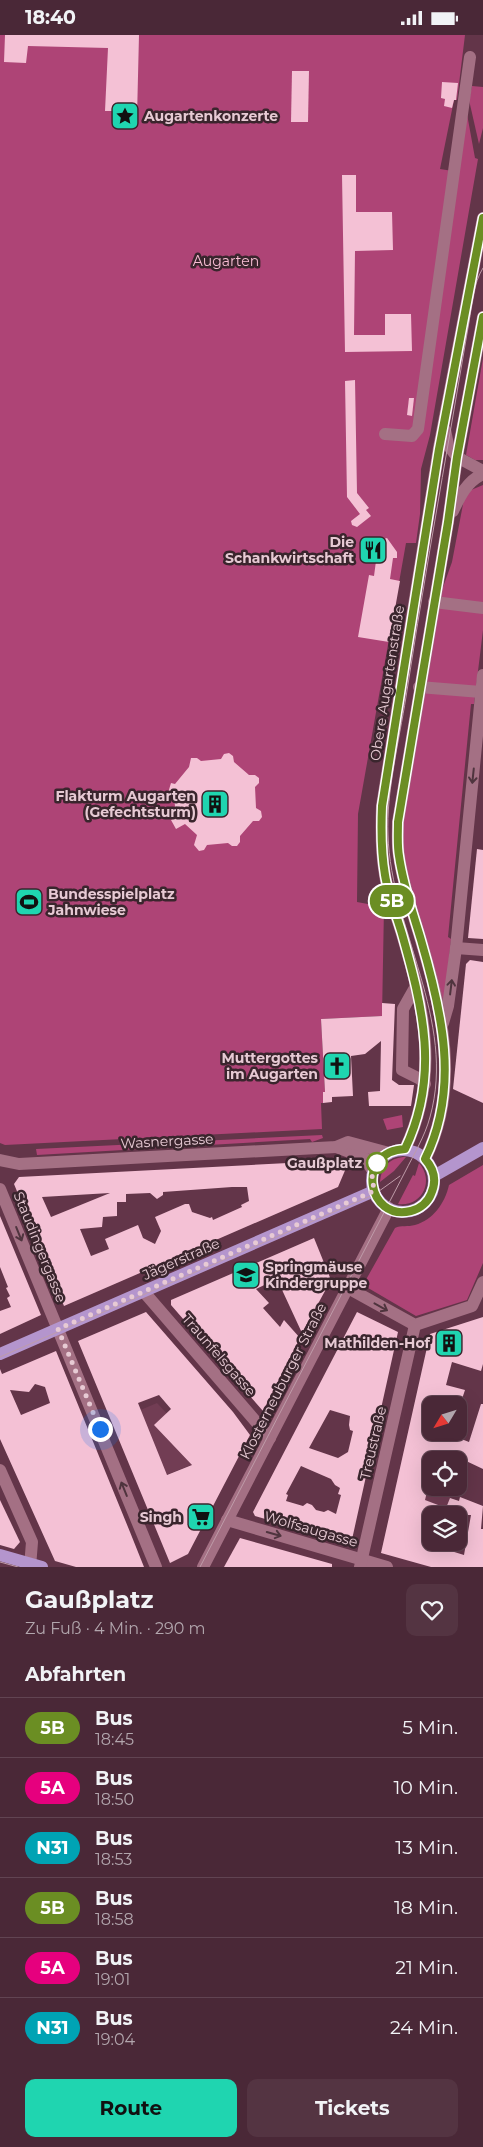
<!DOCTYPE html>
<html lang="de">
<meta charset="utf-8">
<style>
:root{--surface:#4a2837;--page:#543442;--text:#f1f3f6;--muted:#b2a6ad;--line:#614452;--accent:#1fd5b0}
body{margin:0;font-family:Montserrat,sans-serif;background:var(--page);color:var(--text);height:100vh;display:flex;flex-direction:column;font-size:19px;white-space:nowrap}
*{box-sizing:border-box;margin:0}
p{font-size:16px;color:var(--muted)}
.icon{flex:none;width:28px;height:28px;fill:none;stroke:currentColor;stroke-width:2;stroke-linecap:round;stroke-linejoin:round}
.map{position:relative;height:1532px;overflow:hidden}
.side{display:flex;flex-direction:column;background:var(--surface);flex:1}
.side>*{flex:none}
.badge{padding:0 10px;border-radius:16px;font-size:18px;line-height:32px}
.needle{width:32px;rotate:232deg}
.buttons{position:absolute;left:422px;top:1361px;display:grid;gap:10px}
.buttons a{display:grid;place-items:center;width:45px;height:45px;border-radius:10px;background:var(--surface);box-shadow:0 5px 20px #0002,0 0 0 1px var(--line);font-size:25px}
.you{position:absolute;width:25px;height:25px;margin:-12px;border:4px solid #fff;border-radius:50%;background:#1a73e8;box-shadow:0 0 0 8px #1a73e833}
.map>.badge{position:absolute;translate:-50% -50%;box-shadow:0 0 0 2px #fff}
h2{padding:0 25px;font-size:19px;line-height:45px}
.round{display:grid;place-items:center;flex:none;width:52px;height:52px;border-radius:10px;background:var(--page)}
.head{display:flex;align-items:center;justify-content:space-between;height:85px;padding:0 25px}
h1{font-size:24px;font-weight:700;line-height:38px}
.action{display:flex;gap:10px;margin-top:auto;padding:10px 25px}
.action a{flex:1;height:58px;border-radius:10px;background:var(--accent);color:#111;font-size:20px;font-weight:700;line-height:58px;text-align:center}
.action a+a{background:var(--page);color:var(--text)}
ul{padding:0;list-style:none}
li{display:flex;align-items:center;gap:15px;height:60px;padding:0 25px;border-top:1px solid var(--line)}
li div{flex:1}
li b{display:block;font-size:19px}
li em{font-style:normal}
li .badge{min-width:55px;font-weight:700;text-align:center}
.status{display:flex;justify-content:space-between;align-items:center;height:35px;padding:0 25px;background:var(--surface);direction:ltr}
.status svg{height:14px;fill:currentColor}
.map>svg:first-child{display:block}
.built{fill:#723d54}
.green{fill:#ae4476}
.building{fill:#f4c1d5;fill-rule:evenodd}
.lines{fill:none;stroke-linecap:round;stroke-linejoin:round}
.minor{stroke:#a47084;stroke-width:12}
.major{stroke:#b495cd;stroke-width:12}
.tram{stroke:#bf9ca9;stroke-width:1}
.oneway{stroke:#4f343e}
.line-casing{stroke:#fff;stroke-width:11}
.line{stroke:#6b8e23;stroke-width:8}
.walk{stroke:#e7cad4;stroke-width:5;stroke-dasharray:0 9}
.stop-dot{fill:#fff;stroke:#6b8e23;stroke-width:2.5}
.labels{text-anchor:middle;stroke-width:5;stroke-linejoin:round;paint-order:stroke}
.poi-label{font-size:14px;font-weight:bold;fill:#e7cad4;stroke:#3a252d;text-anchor:end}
.park-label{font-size:14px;fill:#fabed5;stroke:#3a252d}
.street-label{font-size:14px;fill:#e7cad4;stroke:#3a252d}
.stop-label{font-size:14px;font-weight:bold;fill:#e7cad4;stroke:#3a252d;text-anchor:end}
</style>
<div class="status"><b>18:40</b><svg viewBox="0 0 49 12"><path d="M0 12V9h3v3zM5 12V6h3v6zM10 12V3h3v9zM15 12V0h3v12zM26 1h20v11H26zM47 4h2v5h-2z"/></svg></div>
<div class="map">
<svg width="483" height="1532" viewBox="0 0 483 1532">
<rect width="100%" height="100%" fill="#633549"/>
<!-- built -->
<g class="built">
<polygon points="157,1368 200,1414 191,1430 156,1444 112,1387"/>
<polygon points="410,1389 468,1415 459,1440 459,1425 431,1425 431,1452 454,1453 446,1473 395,1454"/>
</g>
<!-- green -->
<g class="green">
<polygon points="0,0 465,0 457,65 454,65 440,134 459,137 467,79 475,123 478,124 430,400 421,434 420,479 416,508 406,508 358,779 357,867 384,872 382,981 321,984 325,1057 323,1058 323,1068 321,1068 322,1094 5,1110 0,1108"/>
<polygon points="472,51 483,52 483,93 479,109 469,65"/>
<polygon points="483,323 483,425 475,425 466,420"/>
<polygon points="483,450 483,595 474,669 471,669 448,902 451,904 445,965 443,965 407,836 403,813 404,765 442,555 452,527 464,464 471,455"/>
<polygon points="402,1080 403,1092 387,1095 383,1084"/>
<polygon points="322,1100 323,1103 312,1107 310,1104 37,1120 36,1114"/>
<path d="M406,1122L394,1136L380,1147C381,1131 391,1122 406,1122Z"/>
<path d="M419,1128C435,1146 422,1172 398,1169L413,1140L415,1141Z"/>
<path d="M483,1130V1228L467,1265L416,1281L363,1250L395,1193C401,1190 408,1192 415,1190C433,1185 445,1168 449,1150Z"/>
</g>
<!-- building -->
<g class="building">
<polygon points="5,0 139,0 137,82 115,81 115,76 105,76 108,13 28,11 26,28 4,27"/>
<polygon points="292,36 309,36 308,87 291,87"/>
<polygon points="442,47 458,48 456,65 454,65 452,73 444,71 445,64 441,63"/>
<polygon points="342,140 356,140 356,177 392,177 393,215 355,216 354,300 385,300 385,279 411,279 412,316 345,317"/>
<polygon points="355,345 357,458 369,473 366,475 371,481 357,492 352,490 351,486 360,479 347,462 345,346"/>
<polygon points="409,363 414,363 412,381 407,380"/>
<polygon points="387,503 397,517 397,523 393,523 390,544 400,546 389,607 358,602 369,540 374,541 376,526 366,520 365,514 368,509"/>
<polygon points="229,718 233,721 234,727 249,740 255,740 259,743 259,748 255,752 256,773 261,776 262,782 259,786 253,786 240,801 240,807 237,811 232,811 228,808 207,810 204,815 199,816 194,810 197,800 185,789 176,794 171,785 176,782 174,761 168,758 171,748 175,749 189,732 191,723 197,723 201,726 221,724 224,719"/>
<polygon points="477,814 483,815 483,904 468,903"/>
<polygon points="470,925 483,927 483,1068 453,1054 466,929"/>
<polygon points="382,968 395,969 392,1045 399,1050 414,1050 411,1071 369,1071 368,1057 380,1056 381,1006 365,1019 351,1021 353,1061 332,1062 332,1067 323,1068 323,1057 325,1057 321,984 382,981"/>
<path d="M346,1125L349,1126L338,1152L64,1271L14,1149L19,1142ZM232,1152H247L249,1166L241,1170L242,1172L213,1185L212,1182L210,1183L192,1177L189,1169H185L155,1182L161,1196L155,1209L143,1203L138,1190L105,1204L109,1214L91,1221L80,1194L102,1192L103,1182L117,1181V1167H126V1159L150,1158L157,1164L163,1160V1157ZM110,1158L51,1182L42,1162Z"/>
<polygon points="0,1181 41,1280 0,1299 0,1276 11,1272 7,1263 10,1261 6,1253 8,1252 0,1232"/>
<polygon points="314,1203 331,1245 302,1298 277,1244 256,1254 269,1268 263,1273 280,1292 284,1285 300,1303 263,1376 171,1270 171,1265"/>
<path d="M146,1277L233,1377L250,1400L188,1519L170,1528L78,1306ZM159,1360L171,1374L154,1390L192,1430L167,1440L138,1368Z"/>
<path d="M357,1277L398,1297L351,1509L255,1481L253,1477ZM330,1375L350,1381L349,1390L350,1395L353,1396L348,1417L338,1423L309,1413ZM301,1431L331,1444L335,1450L340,1453L338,1459L341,1460L336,1479L328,1475L324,1477L316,1475L312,1470L307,1468L303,1471L286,1466L288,1460L286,1459Z"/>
<path d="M483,1282V1329L481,1336L452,1327L446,1350L465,1355L460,1370H431V1398H452L451,1400L469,1407L481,1369H483V1434L464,1425L463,1428L459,1425L437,1417L435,1425H431V1440L425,1465L446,1473L450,1463L459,1466L460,1462L483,1471L481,1494H483V1532H431L381,1518L430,1299ZM431,1480H471L464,1520L438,1512L437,1508H431Z"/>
<path d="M56,1316L130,1497L144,1532H76L55,1526L0,1404V1334L2,1339ZM35,1349L45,1352L50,1368L21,1380L10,1355L29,1357Z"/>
<polygon points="0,1465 20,1507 14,1514 0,1510"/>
<polygon points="240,1503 332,1529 332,1532 224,1532"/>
</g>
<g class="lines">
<!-- minor -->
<g class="minor">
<polyline points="445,395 448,410 457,422 483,436"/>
<polyline points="385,399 412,401 418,394 470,22"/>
<path d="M453,476C460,461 467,446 483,439"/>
<polyline points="434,567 483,573"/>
<polyline points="419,652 481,657"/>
<polyline points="456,913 483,915"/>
<polyline points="416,951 403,974 402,1035 420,1044 425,1049"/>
<polyline points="443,988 448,971 456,913 483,640"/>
<polyline points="336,1112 365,1123 373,1136"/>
<path d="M405,1114C440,1041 424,973 402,899C396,879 388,859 385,840C381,817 381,794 382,771L439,413L483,183"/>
<path d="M425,1124C461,1051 442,976 420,902C412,875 403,849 399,821C397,810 398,798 398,787L448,487L457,422L483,282"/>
<polyline points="0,1125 19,1129 336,1112 348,1107 389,1118"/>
<polyline points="0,1154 156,1532"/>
<polyline points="348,1253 415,1290 472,1271 483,1247"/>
<polyline points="144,1257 270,1403"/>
<polyline points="0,1435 32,1507 30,1532"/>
<polyline points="227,1485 387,1532"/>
<polyline points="203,1532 389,1173"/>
<polyline points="360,1532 415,1290"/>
</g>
<!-- major -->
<g class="major">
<circle cx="403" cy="1146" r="31"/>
<polyline points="434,1141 483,1113"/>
<polyline points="0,1319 374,1156"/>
<polyline points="0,1520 42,1532"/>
</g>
<!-- tram -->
<g class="tram">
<polyline points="0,1322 375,1159 400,1141"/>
<polyline points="0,1527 18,1532"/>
<path d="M200,1532L405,1137C414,1119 425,1101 430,1082C457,985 391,895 388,800C386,757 399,706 406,662C421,564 438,467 455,369C460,342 464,314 469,287C472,269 473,249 483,233"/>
</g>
</g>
<!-- one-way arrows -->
<defs><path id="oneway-shaft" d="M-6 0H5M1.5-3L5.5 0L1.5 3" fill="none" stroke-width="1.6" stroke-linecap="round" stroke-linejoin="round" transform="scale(1.25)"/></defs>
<g class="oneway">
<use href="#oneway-shaft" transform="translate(473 741) rotate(96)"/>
<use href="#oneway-shaft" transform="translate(451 952) rotate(-83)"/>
<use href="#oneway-shaft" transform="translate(19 1199) rotate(68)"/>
<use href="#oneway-shaft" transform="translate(381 1272) rotate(29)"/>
<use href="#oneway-shaft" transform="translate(124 1454) rotate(-112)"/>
<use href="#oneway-shaft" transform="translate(274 1499) rotate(16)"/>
</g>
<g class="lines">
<!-- line casing -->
<g class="line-casing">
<path id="line" d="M483,183L439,414L382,771C381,794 381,817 385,840C388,859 396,879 402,899C423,973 440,1041 405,1114C355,1116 367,1187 411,1176C420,1174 428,1167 431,1159C437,1146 434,1134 425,1124C460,1053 442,977 421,905C413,878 403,850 399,821C397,810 398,798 398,787L448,487L457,422L483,282"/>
</g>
<!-- line -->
<use href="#line" class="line"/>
<!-- walk -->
<polyline class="walk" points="100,1394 58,1294 374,1156 372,1140 377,1128"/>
</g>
<!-- icons -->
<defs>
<g id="sight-square" transform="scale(1.4375)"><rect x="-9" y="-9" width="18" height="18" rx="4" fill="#1fd5b0" stroke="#3a252d"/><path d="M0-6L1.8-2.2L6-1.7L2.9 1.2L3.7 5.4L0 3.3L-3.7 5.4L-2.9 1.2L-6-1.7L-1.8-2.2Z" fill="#111"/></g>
<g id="restaurant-square" transform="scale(1.4375)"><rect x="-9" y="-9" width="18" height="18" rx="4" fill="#1fd5b0" stroke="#3a252d"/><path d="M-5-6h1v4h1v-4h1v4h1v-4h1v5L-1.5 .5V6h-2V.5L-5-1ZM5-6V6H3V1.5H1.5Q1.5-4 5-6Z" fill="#111"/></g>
<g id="building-square" transform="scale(1.4375)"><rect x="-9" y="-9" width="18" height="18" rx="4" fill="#1fd5b0" stroke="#3a252d"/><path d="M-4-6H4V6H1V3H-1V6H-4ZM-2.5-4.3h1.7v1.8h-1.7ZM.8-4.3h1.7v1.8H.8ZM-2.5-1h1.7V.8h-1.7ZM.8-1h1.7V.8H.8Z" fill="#111"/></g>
<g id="stadium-square" transform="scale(1.4375)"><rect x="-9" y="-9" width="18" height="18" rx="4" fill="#1fd5b0" stroke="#3a252d"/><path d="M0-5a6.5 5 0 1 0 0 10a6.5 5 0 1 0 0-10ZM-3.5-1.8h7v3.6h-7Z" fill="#111"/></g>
<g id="church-square" transform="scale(1.4375)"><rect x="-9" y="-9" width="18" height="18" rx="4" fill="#1fd5b0" stroke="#3a252d"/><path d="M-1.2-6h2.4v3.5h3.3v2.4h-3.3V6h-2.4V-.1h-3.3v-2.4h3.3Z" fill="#111"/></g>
<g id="school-square" transform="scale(1.4375)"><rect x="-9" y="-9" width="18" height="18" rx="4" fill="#1fd5b0" stroke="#3a252d"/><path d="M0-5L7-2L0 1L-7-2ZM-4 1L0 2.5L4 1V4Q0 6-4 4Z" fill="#111"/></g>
<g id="supermarket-square" transform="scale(1.4375)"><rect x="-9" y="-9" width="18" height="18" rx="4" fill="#1fd5b0" stroke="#3a252d"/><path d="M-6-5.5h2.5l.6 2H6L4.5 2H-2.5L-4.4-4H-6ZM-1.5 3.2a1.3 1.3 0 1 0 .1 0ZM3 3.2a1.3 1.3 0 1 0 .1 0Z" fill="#111"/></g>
</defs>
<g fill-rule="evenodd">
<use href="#sight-square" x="125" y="81"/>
<use href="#restaurant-square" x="373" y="515"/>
<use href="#building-square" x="215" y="769"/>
<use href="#stadium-square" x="29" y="867"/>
<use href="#church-square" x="337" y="1031"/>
<use href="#school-square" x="246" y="1240"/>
<use href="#building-square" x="449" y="1308"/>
<use href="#supermarket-square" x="201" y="1482"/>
</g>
<!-- markers -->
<circle class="stop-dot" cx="377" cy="1128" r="10"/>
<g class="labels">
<!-- poi labels -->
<g class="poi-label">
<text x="144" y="86" text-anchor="start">Augartenkonzerte</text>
<text x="354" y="512">Die<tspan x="354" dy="16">Schankwirtschaft</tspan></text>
<text x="196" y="766">Flakturm Augarten<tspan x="196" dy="16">(Gefechtsturm)</tspan></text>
<text x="48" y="864" text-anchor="start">Bundesspielplatz<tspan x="48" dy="16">Jahnwiese</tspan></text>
<text x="318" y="1028">Muttergottes<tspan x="318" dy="16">im Augarten</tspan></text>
<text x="265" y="1237" text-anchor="start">Springmäuse<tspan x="265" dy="16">Kindergruppe</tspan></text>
<text x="430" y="1313">Mathilden-Hof</text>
<text x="182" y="1487">Singh</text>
</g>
<!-- park labels -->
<g class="park-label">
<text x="226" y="231">Augarten</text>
</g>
<!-- street labels -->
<g class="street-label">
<text transform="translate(387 648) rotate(-81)" y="5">Obere Augartenstraße</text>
<text transform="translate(167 1106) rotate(-3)" y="5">Wasnergasse</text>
<text transform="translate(40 1212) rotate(68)" y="5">Staudingergasse</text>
<text transform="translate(181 1224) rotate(-24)" y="5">Jägerstraße</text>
<text transform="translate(219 1320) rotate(49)" y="5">Traunfelsgasse</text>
<text transform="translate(283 1346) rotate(-63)" y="5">Klosterneuburger Straße</text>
<text transform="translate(373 1408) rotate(-77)" y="5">Treustraße</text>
<text transform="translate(311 1494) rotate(16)" y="5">Wolfsaugasse</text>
</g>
<!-- stop labels -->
<g class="stop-label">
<text x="362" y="1133">Gaußplatz</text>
</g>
</g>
</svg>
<div class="buttons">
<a><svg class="needle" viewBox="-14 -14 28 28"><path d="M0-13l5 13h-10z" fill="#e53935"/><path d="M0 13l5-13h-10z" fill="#b2a6ad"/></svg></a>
<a><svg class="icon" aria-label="locate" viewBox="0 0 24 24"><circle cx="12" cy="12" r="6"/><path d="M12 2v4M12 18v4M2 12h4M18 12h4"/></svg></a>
<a><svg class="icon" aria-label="layers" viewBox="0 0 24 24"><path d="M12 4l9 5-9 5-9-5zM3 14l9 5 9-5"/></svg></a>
</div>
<div class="you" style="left:100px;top:1394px"></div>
<b class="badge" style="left:392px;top:866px;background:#6b8e23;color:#fff">5B</b>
</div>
<section class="side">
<div class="head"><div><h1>Gaußplatz</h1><p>Zu Fuß · 4 Min. · 290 m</p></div><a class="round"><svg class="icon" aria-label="heart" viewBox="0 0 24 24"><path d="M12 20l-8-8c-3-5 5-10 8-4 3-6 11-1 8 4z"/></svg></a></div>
<h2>Abfahrten</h2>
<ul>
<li><span class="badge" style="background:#6b8e23;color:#fff">5B</span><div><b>Bus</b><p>18:45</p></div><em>5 Min.</em></li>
<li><span class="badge" style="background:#e6007e;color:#fff">5A</span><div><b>Bus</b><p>18:50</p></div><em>10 Min.</em></li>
<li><span class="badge" style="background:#00a3b4;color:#fff">N31</span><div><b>Bus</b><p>18:53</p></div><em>13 Min.</em></li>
<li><span class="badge" style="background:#6b8e23;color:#fff">5B</span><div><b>Bus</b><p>18:58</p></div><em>18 Min.</em></li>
<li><span class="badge" style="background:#e6007e;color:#fff">5A</span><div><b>Bus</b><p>19:01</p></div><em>21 Min.</em></li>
<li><span class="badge" style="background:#00a3b4;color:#fff">N31</span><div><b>Bus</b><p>19:04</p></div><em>24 Min.</em></li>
</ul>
<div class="action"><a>Route</a><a>Tickets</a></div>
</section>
